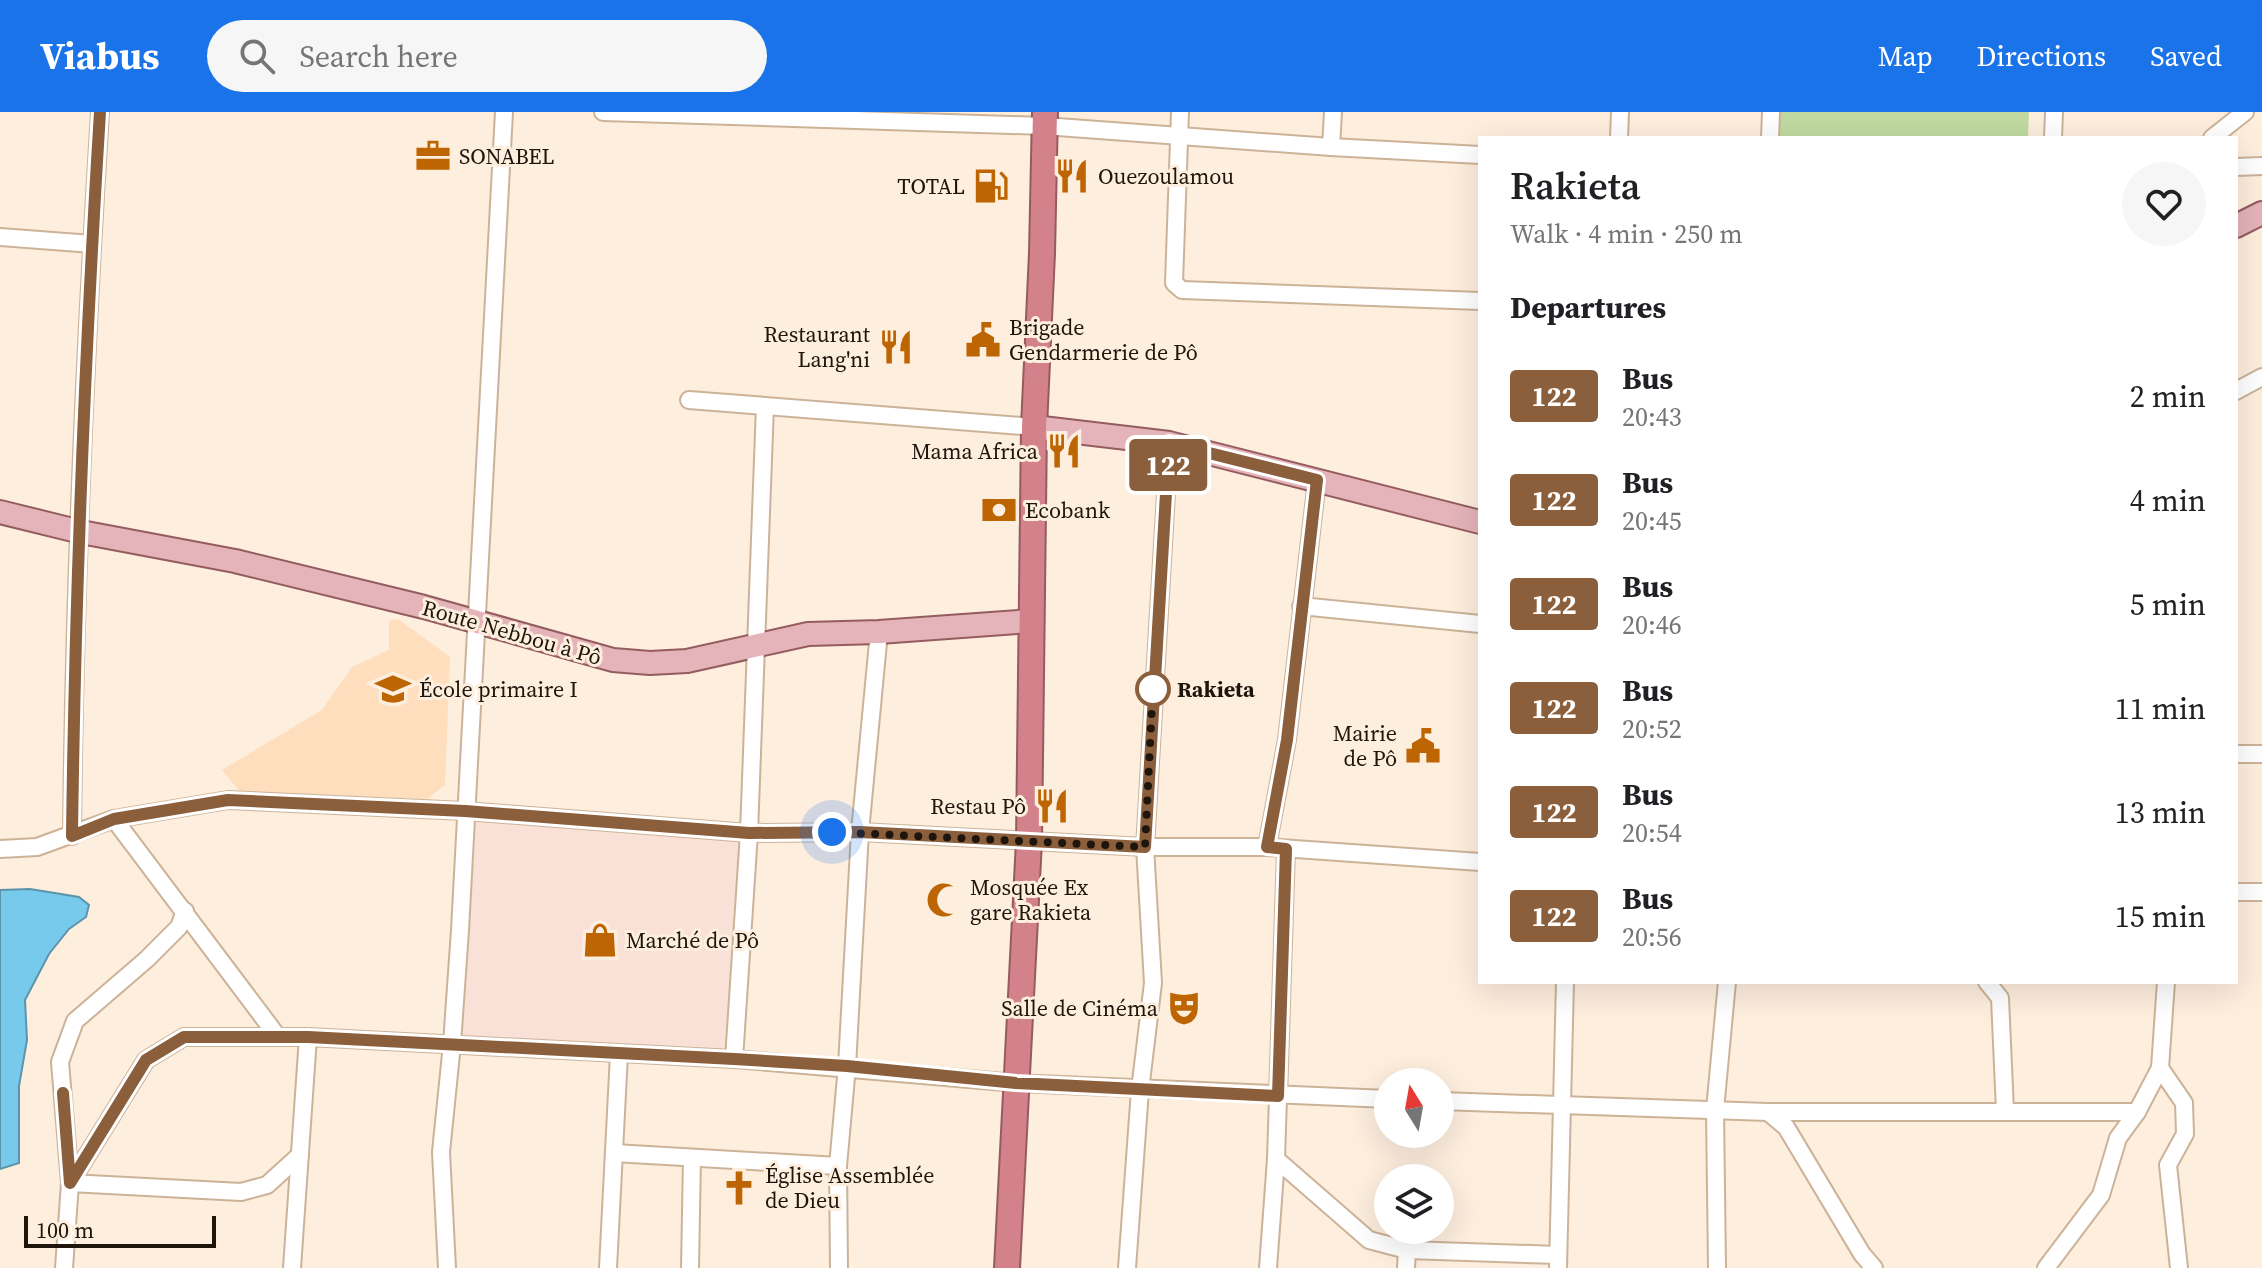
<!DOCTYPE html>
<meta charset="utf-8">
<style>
:root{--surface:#fff;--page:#f6f6f6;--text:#202124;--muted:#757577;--accent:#1a73e8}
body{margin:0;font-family:"Source Serif 4",serif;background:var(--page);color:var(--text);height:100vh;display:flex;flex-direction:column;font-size:30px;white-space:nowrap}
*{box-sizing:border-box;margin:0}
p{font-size:26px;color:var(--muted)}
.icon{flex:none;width:44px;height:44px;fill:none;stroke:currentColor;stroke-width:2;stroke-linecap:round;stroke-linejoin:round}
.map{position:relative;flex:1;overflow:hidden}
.sheet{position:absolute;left:1478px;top:24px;width:760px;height:848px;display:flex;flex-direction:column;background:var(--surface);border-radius:0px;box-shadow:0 8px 32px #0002}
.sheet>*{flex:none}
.badge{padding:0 16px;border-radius:6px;font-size:28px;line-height:52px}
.needle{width:52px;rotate:349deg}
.controls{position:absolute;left:1374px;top:956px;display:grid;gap:16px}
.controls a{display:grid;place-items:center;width:80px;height:80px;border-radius:50%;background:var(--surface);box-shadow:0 8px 32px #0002;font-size:40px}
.scale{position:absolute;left:24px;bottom:20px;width:192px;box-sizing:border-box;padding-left:8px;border:4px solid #1e150c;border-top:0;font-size:22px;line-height:28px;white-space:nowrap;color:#1e150c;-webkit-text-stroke:6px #feeede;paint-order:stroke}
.you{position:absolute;width:40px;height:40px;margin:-20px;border:6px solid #fff;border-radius:50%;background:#1a73e8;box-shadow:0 0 0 12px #1a73e833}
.map>.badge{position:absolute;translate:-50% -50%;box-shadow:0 0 0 4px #fff}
h2{padding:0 32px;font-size:30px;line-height:72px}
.round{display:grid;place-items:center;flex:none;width:84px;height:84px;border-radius:42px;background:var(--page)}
.summary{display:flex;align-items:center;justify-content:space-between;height:136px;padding:0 32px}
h1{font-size:38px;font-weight:600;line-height:60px}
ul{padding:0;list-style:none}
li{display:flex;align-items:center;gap:24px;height:104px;padding:0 32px}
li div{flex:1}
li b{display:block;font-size:30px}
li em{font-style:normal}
li .badge{min-width:88px;font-weight:700;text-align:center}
header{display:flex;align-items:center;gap:48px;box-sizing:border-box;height:112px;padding:0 40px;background:var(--accent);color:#fff}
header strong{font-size:38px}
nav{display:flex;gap:44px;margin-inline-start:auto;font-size:28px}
.search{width:560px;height:72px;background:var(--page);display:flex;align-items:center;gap:20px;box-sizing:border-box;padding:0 28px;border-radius:44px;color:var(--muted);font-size:30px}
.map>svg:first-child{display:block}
.commercial{fill:#fae1d8}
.built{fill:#fedebc}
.garden{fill:#c0daa1}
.water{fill:#78caed;stroke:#5d94aa;stroke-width:2}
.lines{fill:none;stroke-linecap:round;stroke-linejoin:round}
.minor-casing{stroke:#ccb398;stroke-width:20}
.major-casing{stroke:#945c5f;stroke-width:26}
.highway-casing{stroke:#945c5f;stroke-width:28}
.minor{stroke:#fff;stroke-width:16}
.major{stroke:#e5b4ba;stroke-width:22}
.highway{stroke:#d3828c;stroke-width:24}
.line-casing{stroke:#fff;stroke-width:18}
.line{stroke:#8b5e3c;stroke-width:12}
.walk{stroke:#1e150c;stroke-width:8;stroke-dasharray:0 14.4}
.stop-dot{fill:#fff;stroke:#8b5e3c;stroke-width:4}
.labels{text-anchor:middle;stroke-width:6;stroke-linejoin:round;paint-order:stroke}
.poi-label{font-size:22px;fill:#1e150c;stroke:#feeede;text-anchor:start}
.street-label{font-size:22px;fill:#1e150c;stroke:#feeede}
.stop-label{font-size:22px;font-weight:bold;fill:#1e150c;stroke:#feeede;text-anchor:start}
</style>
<header>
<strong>Viabus</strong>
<div class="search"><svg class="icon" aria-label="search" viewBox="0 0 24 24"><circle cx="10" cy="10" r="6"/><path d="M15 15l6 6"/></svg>Search here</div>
<nav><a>Map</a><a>Directions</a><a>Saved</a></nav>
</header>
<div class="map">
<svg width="2262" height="1156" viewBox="0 0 2262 1156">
<rect width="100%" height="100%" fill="#feeede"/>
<!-- commercial -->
<polygon class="commercial" points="472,708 741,728 727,941 459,928"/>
<!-- built -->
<polygon class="built" points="398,507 450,545 445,673 427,687 240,680 222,658 322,598 352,555 389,538 389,509"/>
<!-- garden -->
<polygon class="garden" points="1778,0 2029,0 2028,26 1776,26"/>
<!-- water -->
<polygon class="water" points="30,777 79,785 89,793 86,805 69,817 49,842 25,888 27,928 19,974 19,1051 0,1057 0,778"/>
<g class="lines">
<!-- minor casing -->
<g class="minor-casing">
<g id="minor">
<polyline points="603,0 1044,14 1331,35 1480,43"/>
<polyline points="1180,0 1174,171 1182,178 1480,189"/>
<polyline points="1619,26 1620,0"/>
<polyline points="1770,26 1771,0"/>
<polyline points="2053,26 2054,0"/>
<polyline points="2212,26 2245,0"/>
<polyline points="1331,35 1333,0"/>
<polyline points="2236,55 2262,54"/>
<polyline points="0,125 92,132"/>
<polyline points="2236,279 2262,265"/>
<polyline points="689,288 1034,315"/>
<polyline points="1301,494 1480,512"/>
<polyline points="2236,642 2262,642"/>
<polyline points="114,707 278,925"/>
<path d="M72,724C74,482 85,241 100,0"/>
<polyline points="1267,735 1287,628 1317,368"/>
<polyline points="0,737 37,735 114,707 228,688 465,699 749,721 860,720 1145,735 1267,735 1480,750"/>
<polyline points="2236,780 2262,780"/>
<polyline points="185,799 179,815 147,847 75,909 60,950 70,1071 241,1080 267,1073 300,1043"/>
<polyline points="1987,870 2000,886 2005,999"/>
<polyline points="734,947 749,721 765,294"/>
<polyline points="2160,956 2184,991 2185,1022 2168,1053 2179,1156"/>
<polyline points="1440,989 1768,1000 2137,1000"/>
<polyline points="1768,1000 1786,1015 1862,1142 1874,1156"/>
<polyline points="614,1041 838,1054"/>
<polyline points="1276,1047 1369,1128 1407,1138 1558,1143"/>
<polyline points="64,1156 70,1071 146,948 184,925 308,925"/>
<polyline points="292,1156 308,925 734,947 1016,971 1388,987"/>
<polyline points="447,1156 441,1040 452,932 460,818 504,0"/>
<polyline points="608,1156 619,942"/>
<polyline points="690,1156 692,1046"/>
<polyline points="839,1156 838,1054 847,954 860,720 879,520"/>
<polyline points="1127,1156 1140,978 1153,871 1145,735 1169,331"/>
<polyline points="1268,1156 1276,1047 1286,737"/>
<polyline points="1406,1156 1407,1138"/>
<polyline points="1558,1156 1565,870"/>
<polyline points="1717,1156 1715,998 1727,870"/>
<polyline points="2046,1156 2101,1083 2118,1026 2137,1000 2160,956 2166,870"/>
</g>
</g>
<!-- major casing -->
<g class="major-casing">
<g id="major">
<polyline points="2236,114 2262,101"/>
<polyline points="1034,315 1169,331 1480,410"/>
<polyline points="0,400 81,420 235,449 424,495 613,548 650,551 687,549 808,522 879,520 1031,509"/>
</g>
</g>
<!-- highway casing -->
<g class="highway-casing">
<polyline id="highway" points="1007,1156 1029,729 1034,315 1042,141 1045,0"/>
</g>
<!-- minor -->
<use href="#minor" class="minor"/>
<!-- major -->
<use href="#major" class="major"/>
<!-- highway -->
<use href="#highway" class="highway"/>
</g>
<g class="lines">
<!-- line casing -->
<g class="line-casing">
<path id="line" d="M63,981L70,1071L146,948L184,925H308L734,947L847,954L1016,971L1278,984L1286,737L1267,735L1287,628L1317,368L1169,331L1145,735L860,720L749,721L465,699L228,688L114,707L72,724C75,482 85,241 100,0"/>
</g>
<!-- line -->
<use href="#line" class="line"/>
<!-- walk -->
<polyline class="walk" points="832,720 1145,735 1153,573 1153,577"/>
</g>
<!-- icons -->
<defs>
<g id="office-bare" transform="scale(2.76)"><path d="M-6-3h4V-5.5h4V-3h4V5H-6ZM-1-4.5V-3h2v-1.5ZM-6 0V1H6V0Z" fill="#be6503" stroke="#feeede" stroke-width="2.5" paint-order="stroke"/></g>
<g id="restaurant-bare" transform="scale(2.76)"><path d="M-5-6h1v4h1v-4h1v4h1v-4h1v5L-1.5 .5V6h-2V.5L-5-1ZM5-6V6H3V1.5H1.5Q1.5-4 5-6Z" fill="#be6503" stroke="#feeede" stroke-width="2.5" paint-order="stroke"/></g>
<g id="fuel-bare" transform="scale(2.76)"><path d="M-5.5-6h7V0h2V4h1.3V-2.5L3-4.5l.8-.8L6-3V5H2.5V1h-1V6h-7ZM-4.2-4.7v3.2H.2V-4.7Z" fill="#be6503" stroke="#feeede" stroke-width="2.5" paint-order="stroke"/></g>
<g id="civic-bare" transform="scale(2.76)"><path d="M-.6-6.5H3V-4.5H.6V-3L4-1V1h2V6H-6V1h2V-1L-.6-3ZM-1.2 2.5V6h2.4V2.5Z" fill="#be6503" stroke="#feeede" stroke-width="2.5" paint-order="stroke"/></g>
<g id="bank-bare" transform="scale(2.76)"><path d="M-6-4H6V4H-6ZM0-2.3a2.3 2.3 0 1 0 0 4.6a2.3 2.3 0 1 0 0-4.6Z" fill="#be6503" stroke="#feeede" stroke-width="2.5" paint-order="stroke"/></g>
<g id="school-bare" transform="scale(2.76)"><path d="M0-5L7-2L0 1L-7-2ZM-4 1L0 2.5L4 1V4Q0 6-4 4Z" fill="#be6503" stroke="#feeede" stroke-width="2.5" paint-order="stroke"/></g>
<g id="mosque-bare" transform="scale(2.76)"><path d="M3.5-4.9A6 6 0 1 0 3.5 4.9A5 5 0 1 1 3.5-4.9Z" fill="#be6503" stroke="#feeede" stroke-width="2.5" paint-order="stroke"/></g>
<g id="shop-bare" transform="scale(2.76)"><path d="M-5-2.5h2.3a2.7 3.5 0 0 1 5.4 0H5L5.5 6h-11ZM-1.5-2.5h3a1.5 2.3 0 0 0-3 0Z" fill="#be6503" stroke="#feeede" stroke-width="2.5" paint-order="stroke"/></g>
<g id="theatre-bare" transform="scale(2.76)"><path d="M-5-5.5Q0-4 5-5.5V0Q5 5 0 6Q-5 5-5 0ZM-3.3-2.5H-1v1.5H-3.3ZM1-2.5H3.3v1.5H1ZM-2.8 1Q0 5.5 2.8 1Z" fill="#be6503" stroke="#feeede" stroke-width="2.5" paint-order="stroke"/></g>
<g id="church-bare" transform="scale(2.76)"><path d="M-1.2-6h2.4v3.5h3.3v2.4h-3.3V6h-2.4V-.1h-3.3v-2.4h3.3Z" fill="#be6503" stroke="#feeede" stroke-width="2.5" paint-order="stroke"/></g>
</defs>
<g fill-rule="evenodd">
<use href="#office-bare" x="433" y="44"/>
<use href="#restaurant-bare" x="1072" y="64"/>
<use href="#fuel-bare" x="991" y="74"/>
<use href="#civic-bare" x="983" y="228"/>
<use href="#restaurant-bare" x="896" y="235"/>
<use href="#restaurant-bare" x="1064" y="339"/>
<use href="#bank-bare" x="999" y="398"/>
<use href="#school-bare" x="393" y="577"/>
<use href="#civic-bare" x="1423" y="634"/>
<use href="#restaurant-bare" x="1052" y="694"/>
<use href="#mosque-bare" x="944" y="788"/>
<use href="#shop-bare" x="600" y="828"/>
<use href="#theatre-bare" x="1184" y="896"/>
<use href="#church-bare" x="739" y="1076"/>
</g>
<!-- markers -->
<circle class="stop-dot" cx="1153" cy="577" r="16"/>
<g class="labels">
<!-- poi labels -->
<g class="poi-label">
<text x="459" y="52">SONABEL</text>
<text x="1098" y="72">Ouezoulamou</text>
<text x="965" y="82" text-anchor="end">TOTAL</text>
<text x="1009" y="223">Brigade<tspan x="1009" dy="25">Gendarmerie de Pô</tspan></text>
<text x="870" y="230" text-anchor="end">Restaurant<tspan x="870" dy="25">Lang'ni</tspan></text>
<text x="1038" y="347" text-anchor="end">Mama Africa</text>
<text x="1025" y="406">Ecobank</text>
<text x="419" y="585">École primaire I</text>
<text x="1397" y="629" text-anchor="end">Mairie<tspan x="1397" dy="25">de Pô</tspan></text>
<text x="1026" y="702" text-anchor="end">Restau Pô</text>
<text x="970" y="783">Mosquée Ex<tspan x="970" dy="25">gare Rakieta</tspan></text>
<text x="626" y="836">Marché de Pô</text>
<text x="1158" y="904" text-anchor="end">Salle de Cinéma</text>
<text x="765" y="1071">Église Assemblée<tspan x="765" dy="25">de Dieu</tspan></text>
</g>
<!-- street labels -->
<g class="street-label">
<text transform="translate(512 520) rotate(16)" y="8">Route Nebbou à Pô</text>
</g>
<!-- stop labels -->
<g class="stop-label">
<text x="1177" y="585">Rakieta</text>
</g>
</g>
</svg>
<div class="controls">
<a><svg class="needle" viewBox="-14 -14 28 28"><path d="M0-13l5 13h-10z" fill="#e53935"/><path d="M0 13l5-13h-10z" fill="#757577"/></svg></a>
<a><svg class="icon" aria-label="layers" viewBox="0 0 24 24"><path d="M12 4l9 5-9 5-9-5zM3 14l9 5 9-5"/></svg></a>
</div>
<div class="scale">100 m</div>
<div class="you" style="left:832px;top:720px"></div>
<b class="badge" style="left:1168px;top:353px;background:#8b5e3c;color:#fff">122</b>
<section class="sheet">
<div class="summary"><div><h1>Rakieta</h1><p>Walk · 4 min · 250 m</p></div><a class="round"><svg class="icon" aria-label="heart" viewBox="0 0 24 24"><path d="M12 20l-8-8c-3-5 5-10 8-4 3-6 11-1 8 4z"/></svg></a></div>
<h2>Departures</h2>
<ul>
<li><span class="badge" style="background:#8b5e3c;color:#fff">122</span><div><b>Bus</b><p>20:43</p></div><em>2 min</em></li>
<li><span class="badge" style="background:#8b5e3c;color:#fff">122</span><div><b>Bus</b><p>20:45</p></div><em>4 min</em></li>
<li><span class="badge" style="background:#8b5e3c;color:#fff">122</span><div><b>Bus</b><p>20:46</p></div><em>5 min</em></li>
<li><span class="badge" style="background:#8b5e3c;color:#fff">122</span><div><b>Bus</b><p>20:52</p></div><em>11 min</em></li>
<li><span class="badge" style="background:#8b5e3c;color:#fff">122</span><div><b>Bus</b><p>20:54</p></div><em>13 min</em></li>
<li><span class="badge" style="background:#8b5e3c;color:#fff">122</span><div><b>Bus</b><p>20:56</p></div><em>15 min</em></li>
</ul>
</section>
</div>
